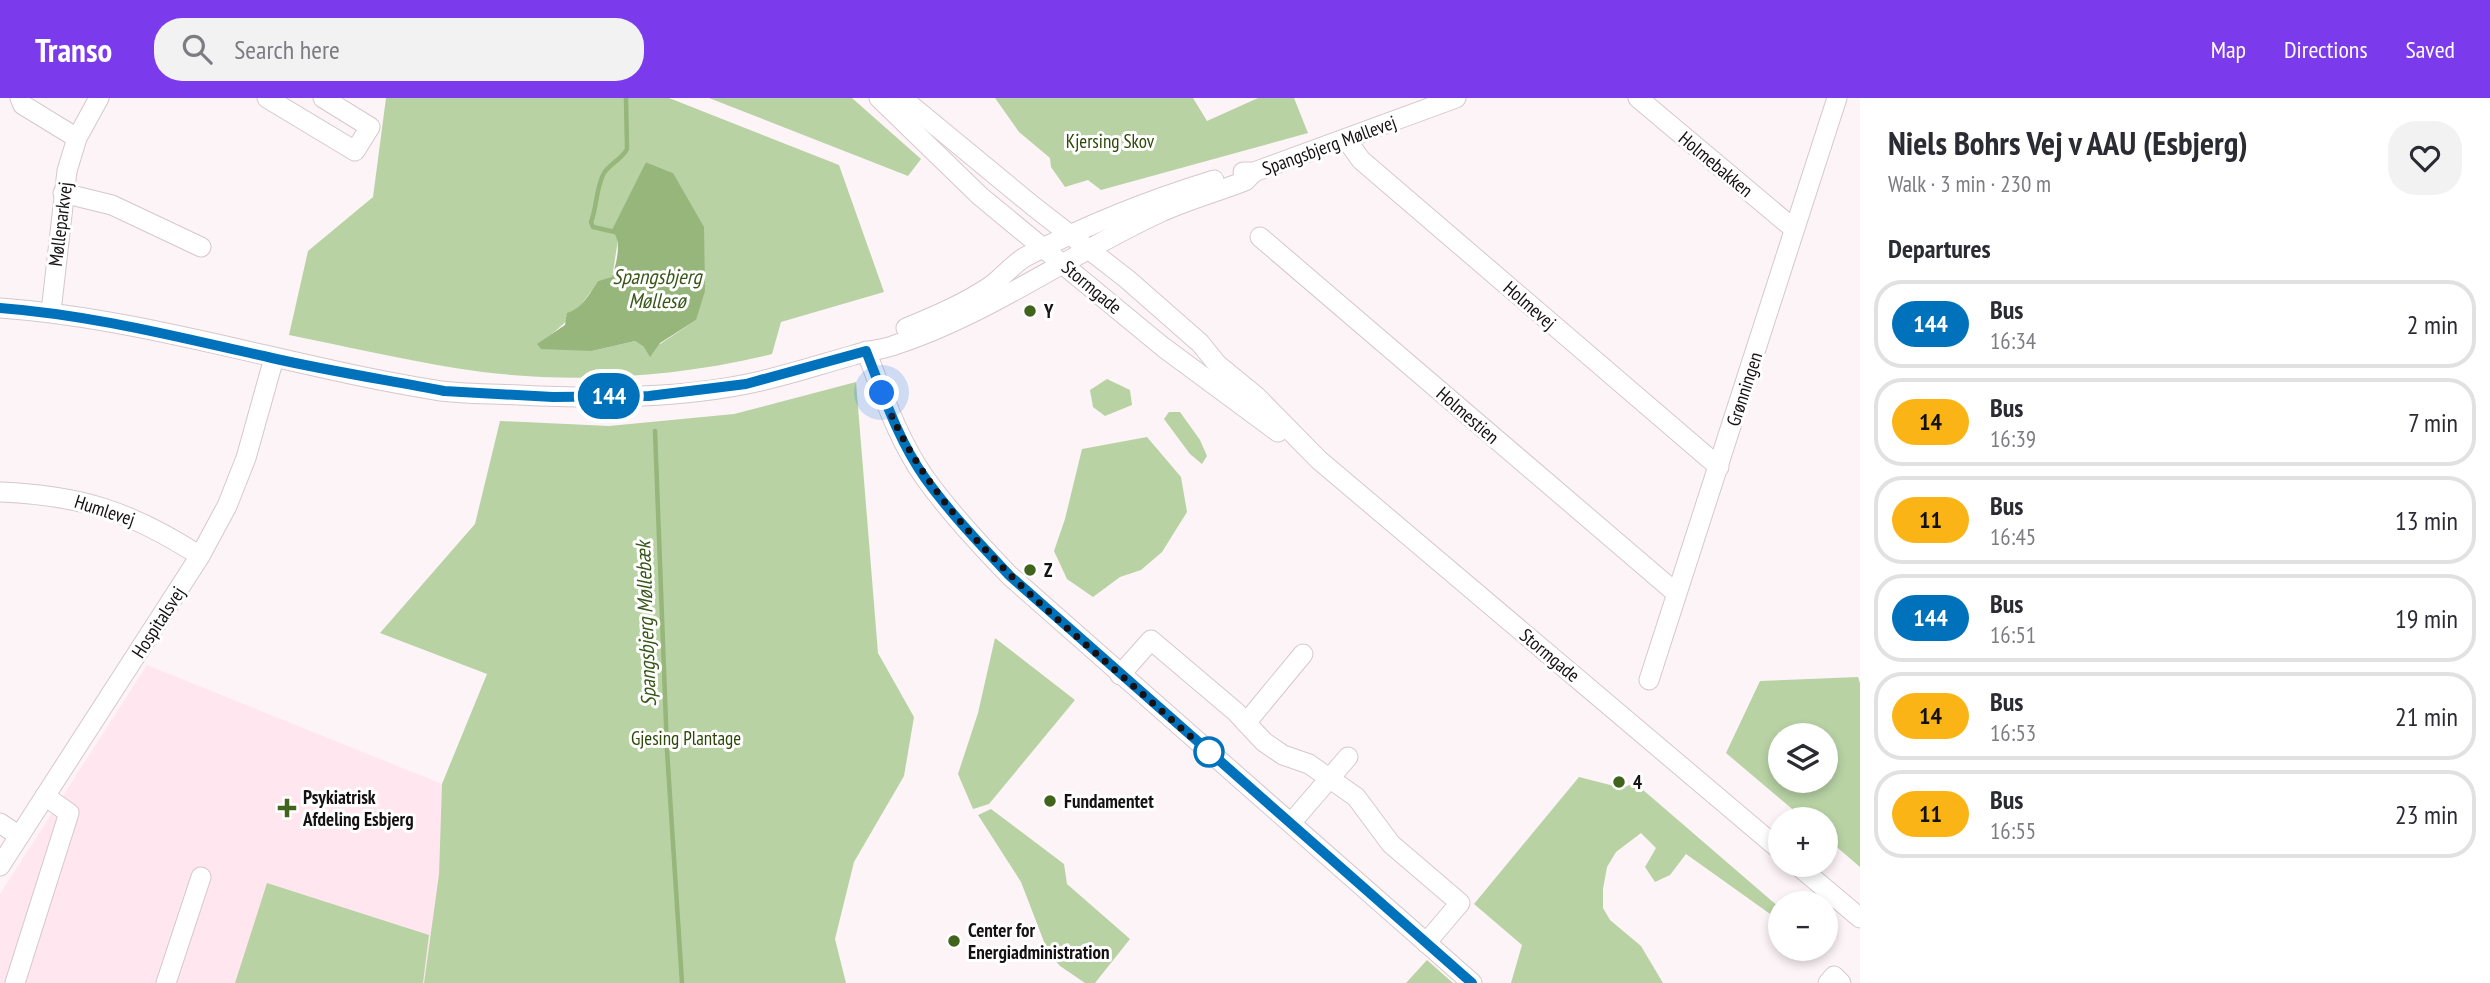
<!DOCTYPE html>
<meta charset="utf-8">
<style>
:root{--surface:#fff;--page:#f2f2f3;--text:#2b2b33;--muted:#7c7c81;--line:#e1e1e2;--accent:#7c3aed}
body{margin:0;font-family:"PT Sans Narrow",sans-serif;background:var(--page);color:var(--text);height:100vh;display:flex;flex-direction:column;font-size:26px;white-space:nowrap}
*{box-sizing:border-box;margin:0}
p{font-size:23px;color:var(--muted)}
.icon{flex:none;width:38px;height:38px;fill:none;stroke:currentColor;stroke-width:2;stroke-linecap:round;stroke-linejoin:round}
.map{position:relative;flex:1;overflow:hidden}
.drawer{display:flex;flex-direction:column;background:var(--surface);width:630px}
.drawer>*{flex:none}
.badge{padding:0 14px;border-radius:23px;font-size:24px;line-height:46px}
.tools{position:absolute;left:1768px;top:625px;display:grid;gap:14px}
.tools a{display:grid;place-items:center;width:70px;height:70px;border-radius:50%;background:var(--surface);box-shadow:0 4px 10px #0003;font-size:35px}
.you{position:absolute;width:35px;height:35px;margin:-18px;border:5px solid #fff;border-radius:50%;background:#1a73e8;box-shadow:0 0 0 10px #1a73e833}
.map>.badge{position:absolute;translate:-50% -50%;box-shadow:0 0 0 4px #fff}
h2{padding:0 28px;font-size:26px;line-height:63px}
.round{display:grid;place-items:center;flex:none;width:74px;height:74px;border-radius:28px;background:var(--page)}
.overview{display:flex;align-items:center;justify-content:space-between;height:119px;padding:0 28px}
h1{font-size:33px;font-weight:700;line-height:52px}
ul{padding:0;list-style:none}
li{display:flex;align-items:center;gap:21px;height:88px;margin:0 14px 10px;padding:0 14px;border:4px solid var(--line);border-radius:28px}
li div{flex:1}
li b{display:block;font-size:26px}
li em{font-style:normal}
li .badge{min-width:77px;font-weight:700;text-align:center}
header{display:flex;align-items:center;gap:42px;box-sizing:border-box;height:98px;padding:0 35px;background:var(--accent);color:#fff}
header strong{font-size:33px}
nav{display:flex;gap:38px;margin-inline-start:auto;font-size:24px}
.search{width:490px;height:63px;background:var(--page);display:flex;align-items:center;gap:18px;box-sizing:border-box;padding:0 24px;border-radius:28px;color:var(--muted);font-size:26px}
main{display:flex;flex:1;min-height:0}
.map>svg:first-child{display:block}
.built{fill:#ffe6ef}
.green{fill:#b8d2a4;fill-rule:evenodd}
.water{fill:#96b67b}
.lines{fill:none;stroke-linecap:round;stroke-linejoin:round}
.stream{stroke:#96b67b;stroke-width:4.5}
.minor-casing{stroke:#d6c7cc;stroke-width:21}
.minor{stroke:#fff;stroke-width:19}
.line-casing{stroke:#fff;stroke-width:16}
.line{stroke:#0072bc;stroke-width:10}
.walk{stroke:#161113;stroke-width:7;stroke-dasharray:0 12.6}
.poi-dot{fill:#41641c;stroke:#fff;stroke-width:2.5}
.stop-dot{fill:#fff;stroke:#0072bc;stroke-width:3.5}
.labels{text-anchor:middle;stroke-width:6;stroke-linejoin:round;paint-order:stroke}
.park-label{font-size:19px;fill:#2b4806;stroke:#fff}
.street-label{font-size:19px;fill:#161113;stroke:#fff}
.poi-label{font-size:19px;font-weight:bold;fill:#161113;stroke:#fff;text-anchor:start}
.water-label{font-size:21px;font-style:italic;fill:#385719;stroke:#fff}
</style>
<header>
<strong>Transo</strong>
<div class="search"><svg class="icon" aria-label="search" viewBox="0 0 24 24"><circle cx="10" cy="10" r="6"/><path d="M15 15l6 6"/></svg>Search here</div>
<nav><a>Map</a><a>Directions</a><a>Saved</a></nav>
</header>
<main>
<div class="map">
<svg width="1860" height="885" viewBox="0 0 1860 885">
<rect width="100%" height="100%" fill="#fdf4f7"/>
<!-- built -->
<polygon class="built" points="147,567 442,686 439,776 424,885 0,885 0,796"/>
<!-- green -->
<g class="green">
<path d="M386,0H669L839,67L884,194L781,224L772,256C670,281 559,287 455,270C400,261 344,248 289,237L308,153L373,99ZM646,64L673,75L696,222L660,246L644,249L635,243L592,253L538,246C565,228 580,210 598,183L612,180L617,148V137Z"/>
<polygon points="709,0 852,0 921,61 908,78"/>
<polygon points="995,0 1193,0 1207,23 1258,0 1294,0 1308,35 1101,92 1088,82 1065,89 1051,69 1050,60 1019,34"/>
<polygon points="1107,281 1130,292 1132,307 1105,318 1093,309 1090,292"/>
<polygon points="856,284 878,555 914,619 904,678 854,764 835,841 846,885 424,885 439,776 442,686 487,576 380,535 475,426 500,323 609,328 734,316"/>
<polygon points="1169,314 1180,314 1200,342 1207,358 1202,366 1190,356 1164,321"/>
<polygon points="1147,339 1181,379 1187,414 1162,454 1141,472 1120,479 1093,499 1067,481 1054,453 1065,421 1082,351"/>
<polygon points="995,540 1075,602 989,706 973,711 958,676 978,615"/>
<path d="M1858,579L1860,585V769L1825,739V721H1804L1726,655L1760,583ZM1780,637H1825V682H1780Z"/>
<polygon points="1579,679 1622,690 1635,685 1780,810 1780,823 1686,756 1670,777 1655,784 1645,769 1656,750 1641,735 1616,754 1607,769 1603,791 1603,810 1610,822 1641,848 1663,885 1511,885 1522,847 1474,806"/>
<polygon points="991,711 1064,766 1067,786 1130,841 1095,885 1085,885 1060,868 1048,854 1021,784 978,717"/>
<polygon points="267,785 429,837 423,885 235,885"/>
<polygon points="1427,862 1453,885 1406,885"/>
</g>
<!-- water -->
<path class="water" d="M646,64L673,75L704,129L705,193L696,222L660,245L650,259L644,249L635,243L592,253L541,251L537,246L565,227L567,215C583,210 589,196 598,183L612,179C616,166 623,144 612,132Z"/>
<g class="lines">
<!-- stream -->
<g class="stream">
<path d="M615,134L593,129L591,124C597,109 596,89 604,75C611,65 622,61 627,51L626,0"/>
<polyline points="655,333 667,652 682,885"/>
</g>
<!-- minor casing -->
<g class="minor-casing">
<g id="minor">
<polyline points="20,0 23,7 77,40"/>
<polyline points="267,0 355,53 370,29 323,0"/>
<polyline points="879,0 980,98 1163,249 1278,334"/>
<polyline points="902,0 1033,108 1127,181 1200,245 1217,266 1256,298 1319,362 1780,752"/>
<polyline points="1638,0 1794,131"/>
<polyline points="1346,41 1361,62 1719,369"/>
<polyline points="1243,74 1254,74 1456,0"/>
<polyline points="63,95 112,107 201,149"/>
<polyline points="1260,139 1676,495"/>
<path d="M0,210C150,221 293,270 441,293C467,296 494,296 519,297C594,301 674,301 747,286C783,279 818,267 854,257C866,253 879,252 892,248C988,217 1068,157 1159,115C1187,102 1217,94 1245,83L1254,74"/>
<polyline points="51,214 67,73 77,40 99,0"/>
<path d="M906,230C935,218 966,205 992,187C1004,178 1013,166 1025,159C1086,127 1149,102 1214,82"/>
<path d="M866,253C883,296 898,342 925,380C950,415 980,447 1010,478L1472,885"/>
<path d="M0,394C81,397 132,414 200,458"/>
<polyline points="1120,577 1151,542 1236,614 1264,644 1283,657 1309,666 1356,699 1391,746 1460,805 1426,845"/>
<polyline points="1649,582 1837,0"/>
<polyline points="1246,625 1303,556"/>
<polyline points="0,725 19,738"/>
<polyline points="1291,725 1348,659"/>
<polyline points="1796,766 1860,820"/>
<polyline points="0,768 200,458 227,408 246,360 274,260"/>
<polyline points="15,885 69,715 45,698"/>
<polyline points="166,885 201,779"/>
<polyline points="1828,885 1834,878 1841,885"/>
</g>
</g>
<!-- minor -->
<use href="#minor" class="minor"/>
</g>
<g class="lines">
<!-- line casing -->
<g class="line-casing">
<path id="line" d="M0,210C93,217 181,240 272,260C329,273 387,282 444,293L553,299L649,298L746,286L866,253C883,296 898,342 925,380C950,415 980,446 1010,478L1472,885"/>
</g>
<!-- line -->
<use href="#line" class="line"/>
<!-- walk -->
<path class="walk" d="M882,295C923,400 1002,472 1084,545C1128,583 1172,622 1216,661L1209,654"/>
</g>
<!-- markers -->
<g class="poi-dot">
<circle cx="1030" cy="213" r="7"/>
<circle cx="1030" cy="472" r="7"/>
<circle cx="1619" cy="684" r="7"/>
<circle cx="1050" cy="703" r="7"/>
<path d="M283.5 699.5h7v7h7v7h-7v7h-7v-7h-7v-7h7z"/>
<circle cx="954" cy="843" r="7"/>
</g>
<circle class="stop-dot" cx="1209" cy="654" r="14"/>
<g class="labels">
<!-- park labels -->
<g class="park-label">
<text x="1110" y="50">Kjersing Skov</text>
<text x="686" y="647">Gjesing Plantage</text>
</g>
<!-- street labels -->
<g class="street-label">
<text transform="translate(1329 47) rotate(-20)" y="7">Spangsbjerg Møllevej</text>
<text transform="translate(1716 66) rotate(40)" y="7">Holmebakken</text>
<text transform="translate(60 126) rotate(-83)" y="7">Mølleparkvej</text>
<text transform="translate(1092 189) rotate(40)" y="7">Stormgade</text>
<text transform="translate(1530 207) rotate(41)" y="7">Holmevej</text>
<text transform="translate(1744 291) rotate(-72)" y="7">Grønningen</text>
<text transform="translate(1468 317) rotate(41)" y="7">Holmestien</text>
<text transform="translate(105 412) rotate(18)" y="7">Humlevej</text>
<text transform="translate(158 524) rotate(-57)" y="7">Hospitalsvej</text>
<text transform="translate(1550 557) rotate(40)" y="7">Stormgade</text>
</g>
<!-- poi labels -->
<g class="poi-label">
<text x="1044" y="220">Y</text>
<text x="1044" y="479">Z</text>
<text x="1633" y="691">4</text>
<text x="303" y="706">Psykiatrisk<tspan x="303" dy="22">Afdeling Esbjerg</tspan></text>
<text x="1064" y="710">Fundamentet</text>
<text x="968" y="839">Center for<tspan x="968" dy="22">Energiadministration</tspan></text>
</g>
<!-- water labels -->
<g class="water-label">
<text x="657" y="186">Spangsbjerg<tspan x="657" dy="24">Møllesø</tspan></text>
<text transform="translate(646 526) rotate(-92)" y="7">Spangsbjerg Møllebæk</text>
</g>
</g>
</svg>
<div class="tools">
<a><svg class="icon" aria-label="layers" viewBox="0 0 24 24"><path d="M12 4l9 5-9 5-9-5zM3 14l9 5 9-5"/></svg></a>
<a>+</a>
<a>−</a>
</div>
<div class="you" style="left:882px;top:295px"></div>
<b class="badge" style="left:609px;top:298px;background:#0072bc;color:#fff">144</b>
</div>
<section class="drawer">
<div class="overview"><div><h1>Niels Bohrs Vej v AAU (Esbjerg)</h1><p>Walk · 3 min · 230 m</p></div><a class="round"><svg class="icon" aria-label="heart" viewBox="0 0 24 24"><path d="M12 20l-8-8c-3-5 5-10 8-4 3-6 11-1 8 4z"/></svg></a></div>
<h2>Departures</h2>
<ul>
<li><span class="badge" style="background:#0072bc;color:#fff">144</span><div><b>Bus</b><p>16:34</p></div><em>2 min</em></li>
<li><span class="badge" style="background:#fbb416;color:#111">14</span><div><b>Bus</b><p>16:39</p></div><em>7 min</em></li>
<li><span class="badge" style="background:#fbb416;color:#111">11</span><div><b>Bus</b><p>16:45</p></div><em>13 min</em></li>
<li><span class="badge" style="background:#0072bc;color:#fff">144</span><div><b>Bus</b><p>16:51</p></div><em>19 min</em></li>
<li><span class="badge" style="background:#fbb416;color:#111">14</span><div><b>Bus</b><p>16:53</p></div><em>21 min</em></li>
<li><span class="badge" style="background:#fbb416;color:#111">11</span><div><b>Bus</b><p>16:55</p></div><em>23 min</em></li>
</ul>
</section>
</main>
